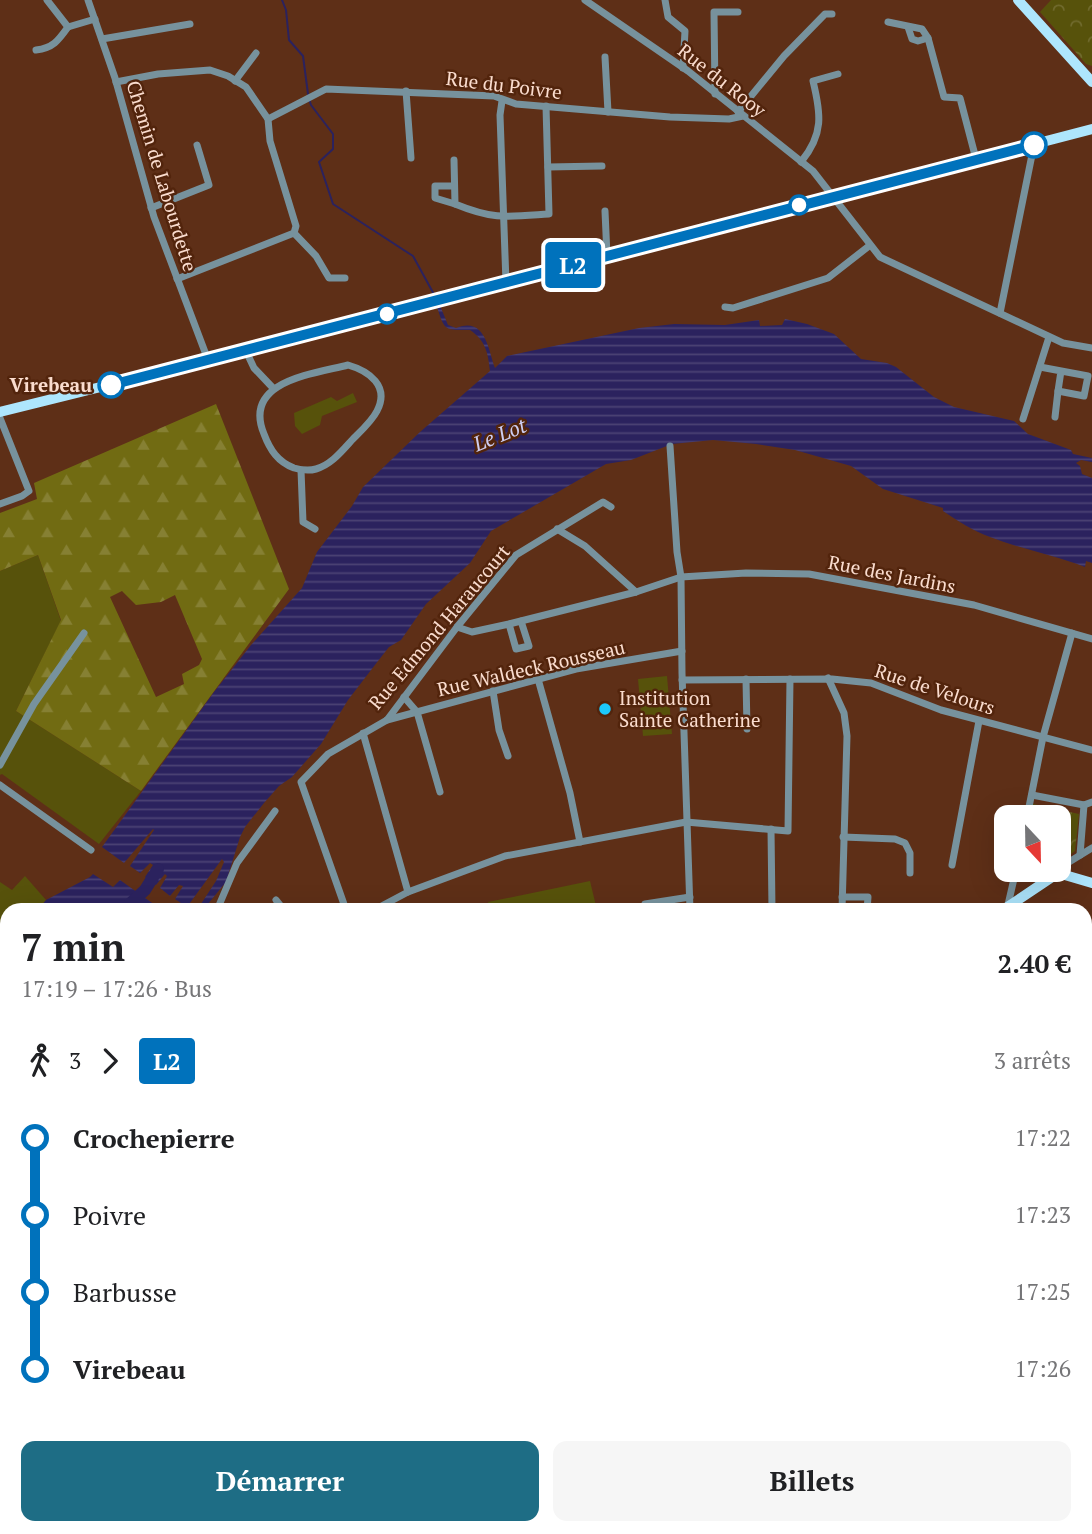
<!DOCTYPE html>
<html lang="fr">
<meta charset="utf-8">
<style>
:root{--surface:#fff;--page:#f6f6f6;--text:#202124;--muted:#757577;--accent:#1e6d85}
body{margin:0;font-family:"PT Serif",serif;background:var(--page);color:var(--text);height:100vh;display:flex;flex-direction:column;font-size:26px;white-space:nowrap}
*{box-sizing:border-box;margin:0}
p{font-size:23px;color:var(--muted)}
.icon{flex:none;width:38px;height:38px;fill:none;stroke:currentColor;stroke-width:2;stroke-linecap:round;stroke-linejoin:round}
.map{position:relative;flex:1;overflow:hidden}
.panel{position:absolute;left:0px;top:903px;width:1092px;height:632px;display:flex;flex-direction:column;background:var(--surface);border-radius:21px 21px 0 0;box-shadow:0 7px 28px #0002}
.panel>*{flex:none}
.badge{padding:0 14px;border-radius:5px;font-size:24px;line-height:46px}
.needle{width:46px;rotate:158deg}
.controls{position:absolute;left:994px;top:805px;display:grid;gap:14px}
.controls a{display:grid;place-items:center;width:77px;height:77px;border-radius:14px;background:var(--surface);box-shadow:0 7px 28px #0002;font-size:35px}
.map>.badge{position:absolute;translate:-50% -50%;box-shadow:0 0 0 4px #fff}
.legs{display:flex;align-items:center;gap:10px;height:77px;padding:0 21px;font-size:23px}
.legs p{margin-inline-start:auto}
.overview{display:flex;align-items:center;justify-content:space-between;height:119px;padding:0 21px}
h1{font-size:38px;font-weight:600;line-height:52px}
.cta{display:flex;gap:14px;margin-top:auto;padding:14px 21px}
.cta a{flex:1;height:80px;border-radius:14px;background:var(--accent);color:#fff;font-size:28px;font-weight:600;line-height:80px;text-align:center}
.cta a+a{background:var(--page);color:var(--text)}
ul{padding:0 21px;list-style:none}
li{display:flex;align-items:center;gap:24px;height:77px;font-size:26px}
li i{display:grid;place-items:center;width:10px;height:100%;margin:0 9px;background:currentColor}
li i::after{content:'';width:18px;height:18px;margin:-9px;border:5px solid;border-radius:50%;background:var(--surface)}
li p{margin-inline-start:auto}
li:first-child i{background:linear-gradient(#0000 50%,currentColor 0)}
li:last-child i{background:linear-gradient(currentColor 50%,#0000 0)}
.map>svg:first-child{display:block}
.green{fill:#57520b}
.forest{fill:url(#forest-firs);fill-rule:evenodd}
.park{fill:url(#park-crowns)}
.water{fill:url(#water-rules)}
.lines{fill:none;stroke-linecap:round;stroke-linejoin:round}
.stream{stroke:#2b225e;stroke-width:2}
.river{stroke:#2b225e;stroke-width:12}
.minor{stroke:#77929d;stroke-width:7}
.major{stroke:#aee6fd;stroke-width:10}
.line-1-casing{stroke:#fff;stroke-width:16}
.line-1{stroke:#0072bc;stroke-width:10}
.stop-1-dot{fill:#fff;stroke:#0072bc;stroke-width:3.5}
.poi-dot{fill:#1cc9fc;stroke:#52240c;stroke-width:2.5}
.labels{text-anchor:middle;stroke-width:5;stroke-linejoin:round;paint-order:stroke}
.street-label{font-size:19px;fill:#fadcce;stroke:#52240c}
.stop-label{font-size:19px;font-weight:bold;fill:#fadcce;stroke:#52240c;text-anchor:end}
.poi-label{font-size:19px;fill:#fadcce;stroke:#52240c;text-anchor:start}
.water-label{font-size:21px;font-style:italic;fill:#cdcdf3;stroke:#52240c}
</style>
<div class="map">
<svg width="1092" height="1534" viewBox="0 0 1092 1534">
<defs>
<pattern id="forest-firs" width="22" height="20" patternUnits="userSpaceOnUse" patternTransform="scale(1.75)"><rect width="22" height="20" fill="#716b12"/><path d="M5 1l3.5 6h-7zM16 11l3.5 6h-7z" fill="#868033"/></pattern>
<pattern id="park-crowns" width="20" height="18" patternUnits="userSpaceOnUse" patternTransform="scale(1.75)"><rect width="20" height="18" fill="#57520b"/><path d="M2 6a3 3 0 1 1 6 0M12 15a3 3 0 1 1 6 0" fill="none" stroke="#706a2d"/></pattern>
<pattern id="water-rules" width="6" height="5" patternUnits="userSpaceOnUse" patternTransform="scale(1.75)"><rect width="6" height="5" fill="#2b225e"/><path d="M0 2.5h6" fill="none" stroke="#4b4274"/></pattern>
</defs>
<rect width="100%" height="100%" fill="#5e2f17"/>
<!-- green -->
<g class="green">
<polygon points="353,393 357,402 322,416 320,425 302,434 295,426 294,413 331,397 337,401"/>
<polygon points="38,555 61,621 16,711 141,791 99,844 2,774 0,775 0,571"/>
<polygon points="667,676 672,734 643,736 638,679"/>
<polygon points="25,876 46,900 37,910 7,910 7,941 0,949 0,882 12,890"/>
<polygon points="590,881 597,910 490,910 488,902"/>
<polygon points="427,1528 502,1528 513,1534 411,1534"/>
</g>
<!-- forest -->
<path class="forest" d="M216,404L289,589L141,791L16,711L61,620L38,555L0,571V513L37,499L34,483ZM122,591L136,605L161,602L175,595L202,659L199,665L182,674L184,684L156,697L110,597Z"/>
<!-- park -->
<g class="park">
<polygon points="1051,0 1092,0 1092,66 1086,64 1040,12"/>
<polygon points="1033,804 1079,814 1075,851 1059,863 1059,817 1031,817"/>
<polygon points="277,1528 386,1528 388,1534 281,1534"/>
</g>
<!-- water -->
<g class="water">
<path d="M439,303L448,325L456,328C486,316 488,350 495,368L507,356L639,328L674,324L725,325L759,320L760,326L782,325L785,319L807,324L834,334L861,359L887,363L896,367L934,397L954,407L1014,421L1028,434L1071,450L1073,454L1092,458V462L1081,460L1076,463L1080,466L1082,474L1092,478V563L1086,561L1085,567C1054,555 1021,549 990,537C973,531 958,521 943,511V508L883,489L851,466L795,450L756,444L713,440L672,444L631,460L606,464L491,531L470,563L426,604L401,640L389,647L378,661L348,700L321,744L292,777L279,786L264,803L245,827L240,837L226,882L203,910H197L216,881L224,862L222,859L187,907L175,899L183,886L179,885L170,896L160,888L167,876L165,874L156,885L145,877L153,865L150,863L140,873L130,866L154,830L153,829L124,863L102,847L214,692L251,645L302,588L317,552L352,506L363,487L420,432L490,371C488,353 486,341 470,330C443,330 445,331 436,304Z"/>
<polygon points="93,874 113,887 120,880 162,910 38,910 46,900 90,877"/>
<polygon points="7,943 7,1112 0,1114 0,950"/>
</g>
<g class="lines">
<!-- stream -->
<g class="stream">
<polyline points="282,0 286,10 289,40 303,56 308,94"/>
<polyline points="309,99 311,105 333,134 333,149 319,162 333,204 413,256 436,298"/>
</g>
<!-- river -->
<polyline class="river" points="123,910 145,890 158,869"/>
<!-- minor -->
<g class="minor">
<polyline points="47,0 68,27 95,19"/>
<polyline points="88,0 115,78 154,217 208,360"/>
<polyline points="585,0 688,71 813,171 880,257 1063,343 1092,348"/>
<polyline points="665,0 668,17 685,31 683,68"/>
<polyline points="888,22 922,29 928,38 944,97 960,98 976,159"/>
<polyline points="908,27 912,39 918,41 928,38"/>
<polyline points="102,39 190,24"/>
<path d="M36,50C53,48 58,41 68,27"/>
<polyline points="605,57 608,112"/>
<polyline points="235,81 256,53"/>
<polyline points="116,82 158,74 210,70 228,76 246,87 268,119 270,141 296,226 294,233 177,279"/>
<polyline points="406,91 411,158"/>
<polyline points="715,94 714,12 738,12"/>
<polyline points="502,101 500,115 506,283"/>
<polyline points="738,112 784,56 825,14 832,14"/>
<polyline points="268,119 326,89 494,96 516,104 670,117 729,119 743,116"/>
<path d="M454,160L455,204C494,220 507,217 549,214L546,106"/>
<path d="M801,162C824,134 821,114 813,81L838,74"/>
<polyline points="548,167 602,166"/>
<polyline points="454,186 435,186 435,198 455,204"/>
<polyline points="151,208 209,185 197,145"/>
<polyline points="605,211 607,256"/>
<polyline points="294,233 316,256 329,278 345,278"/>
<polyline points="725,307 733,308 828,278 869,246"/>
<polyline points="1000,313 1034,145"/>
<polyline points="246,351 254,368 273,388"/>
<path d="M348,365C369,371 390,386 377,411C372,421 361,431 353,439C342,451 331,465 316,469C309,471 301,470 294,468C278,462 270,450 264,434C242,381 313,374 348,365Z"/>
<polyline points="1040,367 1088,376 1084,396 1058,391 1061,371"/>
<polyline points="1055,417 1058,391"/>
<polyline points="0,418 29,491 22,496 0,504"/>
<polyline points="1023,419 1049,337"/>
<polyline points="670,446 677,552 681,577 682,673 690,910"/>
<polyline points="301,470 303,522 315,529"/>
<polyline points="557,529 585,546 636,592"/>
<polyline points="509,624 516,649 529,646 521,621"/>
<polyline points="457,627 472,632 509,624 636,592 681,577 746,573 809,574 974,605 1092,639"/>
<polyline points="828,678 844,713 847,736 842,910"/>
<polyline points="538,679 570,793 580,842"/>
<polyline points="746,679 747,729"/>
<polyline points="682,680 832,679 871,683 941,710 1092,750"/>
<polyline points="493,691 499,730 508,756"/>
<polyline points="404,697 417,712 440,792"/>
<polyline points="387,720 576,669 682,651"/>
<polyline points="363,733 408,892 374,910"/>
<polyline points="0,765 34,704 84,633"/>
<polyline points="0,785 91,850"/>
<polyline points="1032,795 1084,805 1092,802"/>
<polyline points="1027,817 1043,737 1072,633"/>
<polyline points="771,829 772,910"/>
<polyline points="843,837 895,839 905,843 910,853 910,873"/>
<polyline points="1080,855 1084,805"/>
<polyline points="952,865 979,721"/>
<polyline points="1045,870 1058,873 1069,862 1092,848"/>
<polyline points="408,892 505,856 686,822 788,831 790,679"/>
<polyline points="842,897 868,897 867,910"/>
<polyline points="276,900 284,910"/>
<polyline points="645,904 690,897"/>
<polyline points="1007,909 1016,870"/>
<polyline points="217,910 237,863 275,811"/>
<polyline points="346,910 301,782 328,754 387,720 457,627 516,555 603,502 611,507"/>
<polyline points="1085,1192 1092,1193"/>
<polyline points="0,1194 7,1190"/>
<polyline points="1085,1254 1092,1252"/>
<polyline points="0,1353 7,1365"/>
<polyline points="1085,1372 1092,1366"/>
<polyline points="0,1378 7,1375"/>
<polyline points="101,1528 105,1534"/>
<polyline points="241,1528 242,1534"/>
<polyline points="555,1528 556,1534"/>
<polyline points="648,1528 649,1534"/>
<polyline points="973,1528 973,1534"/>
<polyline points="1056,1528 1056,1534"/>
<polyline points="901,1534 907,1528"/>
</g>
<!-- major -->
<g class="major">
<polyline points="1018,0 1092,82"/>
<polyline points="0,412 246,351 1092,129"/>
<polyline points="1003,910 1058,873 1092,883"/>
<polyline points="56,1534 65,1528"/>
</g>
</g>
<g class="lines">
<!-- line-1 casing -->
<g class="line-1-casing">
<polyline id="line-1" points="111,385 1034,145"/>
</g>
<!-- line-1 -->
<use href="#line-1" class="line-1"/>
</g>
<!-- markers -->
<g class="stop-1-dot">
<circle cx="1034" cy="145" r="12"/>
<circle cx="799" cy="205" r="9"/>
<circle cx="387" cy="314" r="9"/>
<circle cx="111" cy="385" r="12"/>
</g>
<circle class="poi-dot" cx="605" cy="709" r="7"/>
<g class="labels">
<!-- street labels -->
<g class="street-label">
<text transform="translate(722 80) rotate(38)" y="7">Rue du Rooy</text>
<text transform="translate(504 85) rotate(7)" y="7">Rue du Poivre</text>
<text transform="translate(162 176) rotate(73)" y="7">Chemin de Labourdette</text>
<text transform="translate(892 574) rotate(11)" y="7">Rue des Jardins</text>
<text transform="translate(439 627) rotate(-50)" y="7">Rue Edmond Haraucourt</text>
<text transform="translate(531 668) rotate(-13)" y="7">Rue Waldeck Rousseau</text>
<text transform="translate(935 689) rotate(18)" y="7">Rue de Velours</text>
</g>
<!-- stop labels -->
<g class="stop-label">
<text x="92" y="392">Virebeau</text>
</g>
<!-- poi labels -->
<g class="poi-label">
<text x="619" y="705">Institution<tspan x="619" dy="22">Sainte Catherine</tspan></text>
</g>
<!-- water labels -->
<g class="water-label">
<text transform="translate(500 435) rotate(-22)" y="7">Le Lot</text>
</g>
</g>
</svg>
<div class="controls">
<a><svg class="needle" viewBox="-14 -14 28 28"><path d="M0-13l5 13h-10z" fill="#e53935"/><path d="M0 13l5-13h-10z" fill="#757577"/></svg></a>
</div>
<b class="badge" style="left:573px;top:265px;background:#0072bc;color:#fff">L2</b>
<section class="panel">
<div class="overview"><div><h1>7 min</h1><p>17:19 – 17:26 · Bus</p></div><b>2.40 €</b></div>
<div class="legs"><svg class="icon" aria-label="walk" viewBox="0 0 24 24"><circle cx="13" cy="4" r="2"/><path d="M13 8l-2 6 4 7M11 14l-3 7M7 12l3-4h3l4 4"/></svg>3<svg class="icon" aria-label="forward" viewBox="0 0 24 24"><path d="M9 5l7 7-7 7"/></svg><b class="badge" style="background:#0072bc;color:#fff">L2</b><p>3 arrêts</p></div>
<ul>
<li><i style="color:#0072bc"></i><b>Crochepierre</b><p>17:22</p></li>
<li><i style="color:#0072bc"></i><span>Poivre</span><p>17:23</p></li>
<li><i style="color:#0072bc"></i><span>Barbusse</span><p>17:25</p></li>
<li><i style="color:#0072bc"></i><b>Virebeau</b><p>17:26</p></li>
</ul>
<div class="cta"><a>Démarrer</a><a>Billets</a></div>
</section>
</div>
